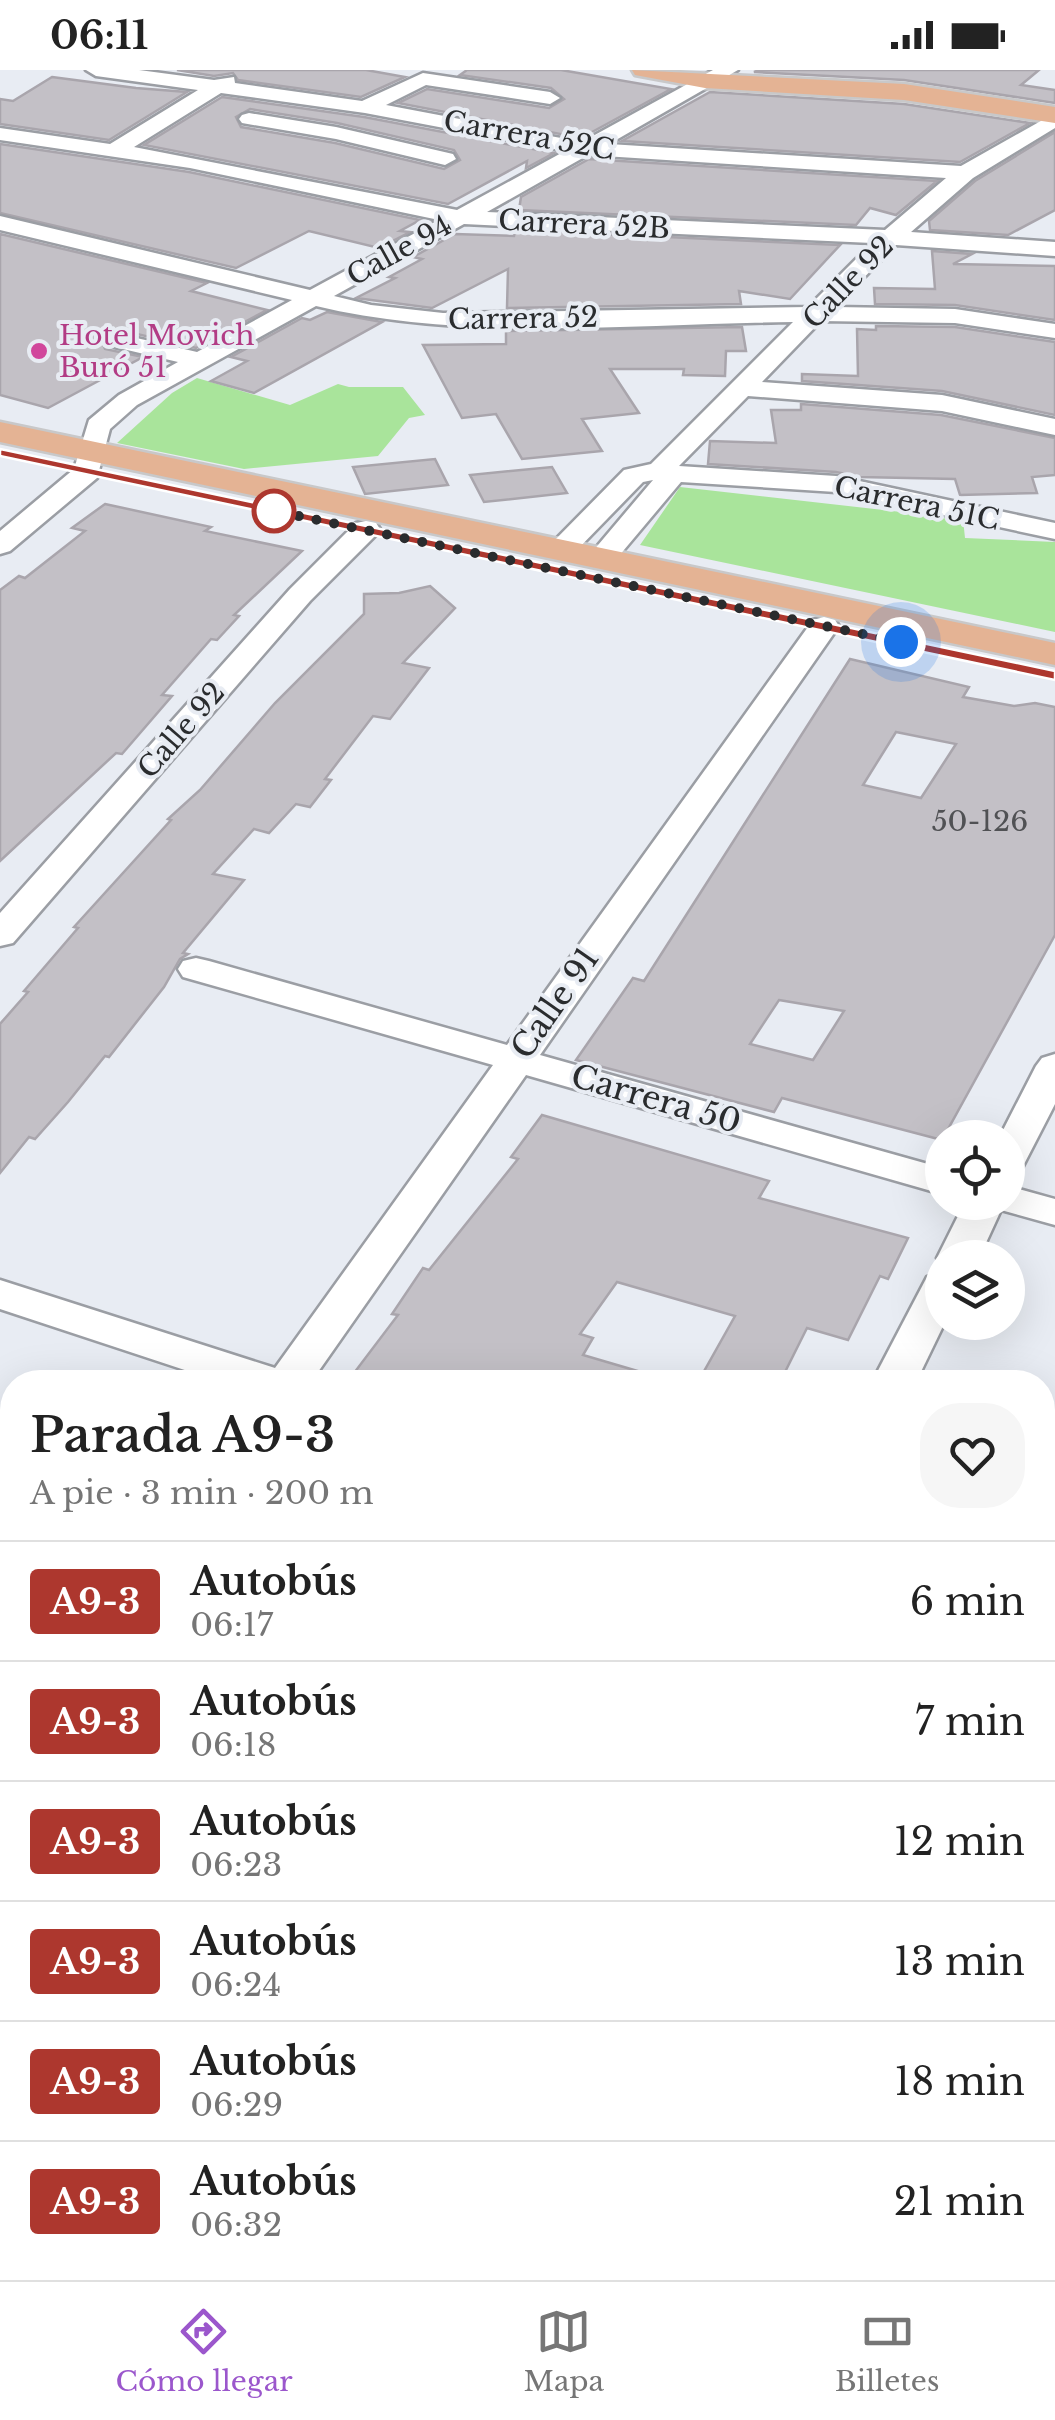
<!DOCTYPE html>
<html lang="es">
<meta charset="utf-8">
<style>
:root{--surface:#fff;--page:#f6f6f6;--text:#222;--muted:#767676;--line:#e0e0e0;--accent:#9b57cc}
body{margin:0;font-family:"Libre Baskerville",serif;background:var(--page);color:var(--text);height:100vh;display:flex;flex-direction:column;font-size:38px;white-space:nowrap}
*{box-sizing:border-box;margin:0}
p{font-size:32px;color:var(--muted)}
.icon{flex:none;width:55px;height:55px;fill:none;stroke:currentColor;stroke-width:2;stroke-linecap:round;stroke-linejoin:round}
.map{position:relative;flex:1;overflow:hidden}
.sheet{position:absolute;left:0px;top:1300px;width:1055px;height:910px;display:flex;flex-direction:column;background:var(--surface);border-radius:40px 40px 0 0;box-shadow:0 10px 40px #0002}
.sheet>*{flex:none}
.badge{padding:0 20px;border-radius:8px;font-size:35px;line-height:65px}
.controls{position:absolute;left:925px;top:1050px;display:grid;gap:20px}
.controls a{display:grid;place-items:center;width:100px;height:100px;border-radius:50%;background:var(--surface);box-shadow:0 10px 40px #0002;font-size:50px}
.you{position:absolute;width:50px;height:50px;margin:-25px;border:8px solid #fff;border-radius:50%;background:#1a73e8;box-shadow:0 0 0 15px #1a73e833}
.map>.badge{position:absolute;translate:-50% -50%;box-shadow:0 0 0 5px #fff}
.round{display:grid;place-items:center;flex:none;width:105px;height:105px;border-radius:40px;background:var(--page)}
.summary{display:flex;align-items:center;justify-content:space-between;height:170px;padding:0 30px}
h1{font-size:48px;font-weight:600;line-height:75px}
ul{padding:0;list-style:none}
li{display:flex;align-items:center;gap:30px;height:120px;padding:0 30px;border-top:2px solid var(--line)}
li div{flex:1}
li b{display:block;font-size:38px}
li em{font-style:normal}
li .badge{min-width:110px;font-weight:700;text-align:center}
.status{display:flex;justify-content:space-between;align-items:center;height:70px;padding:0 50px;background:var(--surface);direction:ltr}
.status svg{height:28px;fill:currentColor}
.dock{display:flex;justify-content:space-around;align-items:center;height:140px;border-top:2px solid var(--line);background:var(--surface);font-size:28px;color:var(--muted)}
.dock a{display:grid;justify-items:center;gap:5px}
.dock .current{color:var(--accent)}
.map>svg:first-child{display:block}
.built{fill:#d7dfec}
.green{fill:#a9e49b}
.building{fill:#c3c0c6;stroke:#a9a5ac;stroke-width:2.5;fill-rule:evenodd}
.lines{fill:none;stroke-linecap:round;stroke-linejoin:round}
.minor-casing{stroke:#9b9ea4;stroke-width:5}
.major-casing{stroke:#c8c8c9;stroke-width:5}
.minor{fill:#fff;fill-rule:evenodd}
.major{fill:#e4b394;fill-rule:evenodd}
.line{fill:#ad372e;stroke:#fff;stroke-width:2.5}
.walk{stroke:#2a2c2e;stroke-width:10;stroke-dasharray:0 18}
.hotel-dot{fill:#d1479c;stroke:#e8ecf3;stroke-width:4}
.stop-dot{fill:#fff;stroke:#ad372e;stroke-width:5}
.labels{text-anchor:middle;stroke-width:8;stroke-linejoin:round;paint-order:stroke}
.far-street-label{font-size:28px;fill:#2a2c2e;stroke:#e8ecf3}
.far-hotel-label{font-size:28px;fill:#b23c85;stroke:#e8ecf3;text-anchor:start}
.number-label{font-size:28px;fill:#505154}
.street-label{font-size:32px;fill:#2a2c2e;stroke:#e8ecf3}
</style>
<div class="status"><b>06:11</b><svg viewBox="0 0 49 12"><path d="M0 12V9h3v3zM5 12V6h3v6zM10 12V3h3v9zM15 12V0h3v12zM26 1h20v11H26zM47 4h2v5h-2z"/></svg></div>
<div class="map">
<svg width="1055" height="2210" viewBox="0 0 1055 2210">
<rect width="100%" height="100%" fill="#e8ecf3"/>
<!-- built -->
<polygon class="built" points="1043,1629 1055,1633 1055,2210 505,2210 512,2198 1042,2198"/>
<!-- green -->
<g class="green">
<polygon points="197,308 290,335 338,314 349,317 403,317 425,345 409,348 378,386 244,399 117,373 172,323"/>
<polygon points="680,417 963,449 965,468 1055,472 1055,562 640,475"/>
</g>
<!-- building -->
<g class="building">
<polygon points="177,0 366,0 405,7 361,27 238,10 233,3 214,6"/>
<polygon points="467,0 561,0 671,19 581,68 398,33 427,19 549,38 564,29 551,18 460,5"/>
<polygon points="759,0 1039,0 1021,15 1055,20 1055,33 904,10 754,2"/>
<polygon points="52,7 136,18 187,22 109,70 0,54 0,29 13,31"/>
<polygon points="710,22 904,34 1030,53 960,92 622,71"/>
<path d="M222,27L364,47L554,83L526,98L527,91L448,134L144,75ZM250,39L337,53L454,80L460,90L444,99L335,73L241,57L236,47Z"/>
<polygon points="1055,62 1055,140 1008,165 930,160 929,151 975,111"/>
<polygon points="0,74 189,102 420,150 400,161 410,162 379,178 309,161 236,198 0,143"/>
<polygon points="589,89 937,111 896,145 870,138 856,155 519,140 521,127"/>
<polygon points="515,160 840,175 790,229 739,221 741,234 507,238 508,199 432,238 356,228 395,208 389,207 422,189 413,187 455,164 514,166"/>
<polygon points="0,164 207,213 191,221 267,240 196,278 116,259 105,261 100,268 105,279 143,287 48,338 0,325"/>
<polygon points="932,181 972,184 953,194 1055,196 1055,250 955,235 875,234 874,218 935,219"/>
<polygon points="327,242 382,252 254,323 211,311 247,291 231,287 302,248 310,250"/>
<polygon points="876,256 955,257 1055,272 1055,345 942,321 802,311 802,304 858,306 857,259 876,260"/>
<polygon points="742,257 746,281 726,281 725,306 683,305 684,299 610,299 639,343 582,349 602,381 522,389 496,344 462,348 423,275 506,274 506,261"/>
<polygon points="801,334 941,345 1055,368 1055,405 1032,407 1037,423 960,425 955,409 860,407 836,402 708,394 710,371 776,373 771,340 801,340"/>
<polygon points="435,389 448,415 365,424 353,397"/>
<polygon points="552,397 567,423 484,432 470,405"/>
<polygon points="105,434 211,457 205,461 302,481 234,545 239,546 217,570 211,569 162,625 172,626 122,684 116,683 0,791 0,520 19,506 25,508 85,461 72,458"/>
<polygon points="430,516 455,538 403,593 429,598 390,649 373,646 325,709 331,710 310,737 296,734 269,763 254,759 213,804 244,810 183,883 188,884 180,889 164,917 109,987 105,986 68,1032 35,1069 29,1067 0,1103 0,954 28,922 24,921 78,858 74,857 171,750 168,749 200,720 275,633 364,544 364,524 399,523"/>
<path d="M850,589L969,617L963,627L1014,636L1035,633L1055,637V865L942,1070L782,1028L774,1042L576,990L633,908L644,911ZM896,662L956,674L921,728L863,715ZM779,930L844,941L813,990L750,974Z"/>
<polygon points="542,1045 769,1111 759,1128 908,1168 888,1209 880,1206 848,1270 807,1258 780,1312 698,1312 735,1246 617,1212 580,1264 593,1268 583,1285 651,1305 650,1312 382,1312 354,1303 398,1245 392,1244 423,1198 429,1200 518,1089 511,1087"/>
</g>
<g class="lines">
<!-- minor casing -->
<g class="minor-casing">
<g id="minor">
<path d="M86,0H139L214,10L234,7L235,13L362,31L423,3L550,22L560,28L550,34L426,15L386,35L582,72L713,0H738L609,74L961,96L1055,43V58L973,108L911,162L1055,172V186L896,175L835,237L955,239L1055,254V268L955,253L821,251L762,312L942,325L1055,349V365L942,341L748,326L679,396L836,406L1055,453V469L836,422L681,412L613,493H593L589,487L593,481L653,410L643,412L572,485H552L548,479L552,473L624,400L651,394L793,252C639,254 466,272 316,236L137,335L110,359L97,408L10,481L0,484V461L74,399L89,350L119,325L178,292L106,275L103,270L106,265L115,263L197,282L292,230L0,160V146L310,220L439,150L190,98L0,70V58L110,74L198,20L96,6ZM221,23L365,43L565,81L457,140L134,77ZM588,85L946,108L885,160L487,142ZM464,154L872,173L808,237L443,243L371,235L334,226Z"/>
<polygon points="249,43 336,57 453,84 456,89 445,95 336,69 242,53 239,49 242,45"/>
<polygon points="366,451 376,453 380,459 376,465 310,531 13,873 0,876 0,843 290,519 356,453"/>
<polygon points="824,547 835,550 839,556 540,985 942,1098 942,1124 526,1005 311,1312 221,1312 0,1239 0,1210 275,1298 493,995 183,907 178,899 183,891 196,888 209,891 507,975 813,550"/>
<polygon points="1055,984 1055,1034 1022,1098 1008,1102 1008,1068 999,1068 1036,996 1042,988"/>
<polygon points="1008,1116 1055,1129 1055,1155 1001,1140 979,1188 942,1188 942,1196 937,1188 965,1132 1008,1132"/>
<polygon points="942,1203 945,1252 916,1312 872,1312 927,1207"/>
<polygon points="1042,1573 1055,1577 1055,1616 1042,1612"/>
<polygon points="12,1669 12,1724 0,1728 0,1673"/>
<polygon points="411,2198 472,2198 467,2210 406,2210"/>
</g>
</g>
<!-- major casing -->
<g class="major-casing">
<g id="major">
<polygon points="632,0 904,14 1055,37 1055,53 904,30 705,18 635,5"/>
<polygon points="0,352 1055,573 1055,595 0,372"/>
</g>
</g>
<!-- minor -->
<use href="#minor" class="minor"/>
<!-- major -->
<use href="#major" class="major"/>
</g>
<!-- line -->
<polygon class="line" points="0,379 1055,601 1055,610 0,386"/>
<g class="lines">
<!-- walk -->
<polyline class="walk" points="274,441 260,438 901,572"/>
</g>
<!-- markers -->
<circle class="hotel-dot" cx="39" cy="281" r="10"/>
<circle class="stop-dot" cx="274" cy="441" r="20"/>
<g class="labels">
<!-- far-street labels -->
<g class="far-street-label">
<text transform="translate(529 65) rotate(10)" y="10">Carrera 52C</text>
<text transform="translate(584 154) rotate(3)" y="10">Carrera 52B</text>
<text transform="translate(399 180) rotate(-29)" y="10">Calle 94</text>
<text transform="translate(848 212) rotate(-46)" y="10">Calle 92</text>
<text transform="translate(523 248) rotate(-1)" y="10">Carrera 52</text>
<text transform="translate(917 433) rotate(12)" y="10">Carrera 51C</text>
<text transform="translate(181 660) rotate(-49)" y="10">Calle 92</text>
</g>
<!-- far-hotel labels -->
<g class="far-hotel-label">
<text x="59" y="275">Hotel Movich<tspan x="59" dy="32">Buró 51</tspan></text>
</g>
<!-- number labels -->
<g class="number-label">
<text x="980" y="761">50-126</text>
</g>
<!-- street labels -->
<g class="street-label">
<text transform="translate(555 933) rotate(-55)" y="11">Calle 91</text>
<text transform="translate(656 1029) rotate(16)" y="11">Carrera 50</text>
</g>
</g>
</svg>
<div class="controls">
<a><svg class="icon" aria-label="locate" viewBox="0 0 24 24"><circle cx="12" cy="12" r="6"/><path d="M12 2v4M12 18v4M2 12h4M18 12h4"/></svg></a>
<a><svg class="icon" aria-label="layers" viewBox="0 0 24 24"><path d="M12 4l9 5-9 5-9-5zM3 14l9 5 9-5"/></svg></a>
</div>
<div class="you" style="left:901px;top:572px"></div>
<section class="sheet">
<div class="summary"><div><h1>Parada A9-3</h1><p>A pie · 3 min · 200 m</p></div><a class="round"><svg class="icon" aria-label="heart" viewBox="0 0 24 24"><path d="M12 20l-8-8c-3-5 5-10 8-4 3-6 11-1 8 4z"/></svg></a></div>
<ul>
<li><span class="badge" style="background:#ad372e;color:#fff">A9-3</span><div><b>Autobús</b><p>06:17</p></div><em>6 min</em></li>
<li><span class="badge" style="background:#ad372e;color:#fff">A9-3</span><div><b>Autobús</b><p>06:18</p></div><em>7 min</em></li>
<li><span class="badge" style="background:#ad372e;color:#fff">A9-3</span><div><b>Autobús</b><p>06:23</p></div><em>12 min</em></li>
<li><span class="badge" style="background:#ad372e;color:#fff">A9-3</span><div><b>Autobús</b><p>06:24</p></div><em>13 min</em></li>
<li><span class="badge" style="background:#ad372e;color:#fff">A9-3</span><div><b>Autobús</b><p>06:29</p></div><em>18 min</em></li>
<li><span class="badge" style="background:#ad372e;color:#fff">A9-3</span><div><b>Autobús</b><p>06:32</p></div><em>21 min</em></li>
</ul>
</section>
</div>
<nav class="dock">
<a class="current"><svg class="icon" aria-label="directions" viewBox="0 0 24 24"><path d="M12 3l9 9-9 9-9-9zM9 14v-3h6M13 9l2 2-2 2"/></svg>Cómo llegar</a>
<a><svg class="icon" aria-label="map" viewBox="0 0 24 24"><path d="M3 6l6-2 6 2 6-2v14l-6 2-6-2-6 2zM9 4v14M15 6v14"/></svg>Mapa</a>
<a><svg class="icon" aria-label="tickets" viewBox="0 0 24 24"><path d="M3 7h18v10H3zM15 7v10"/></svg>Billetes</a>
</nav>
